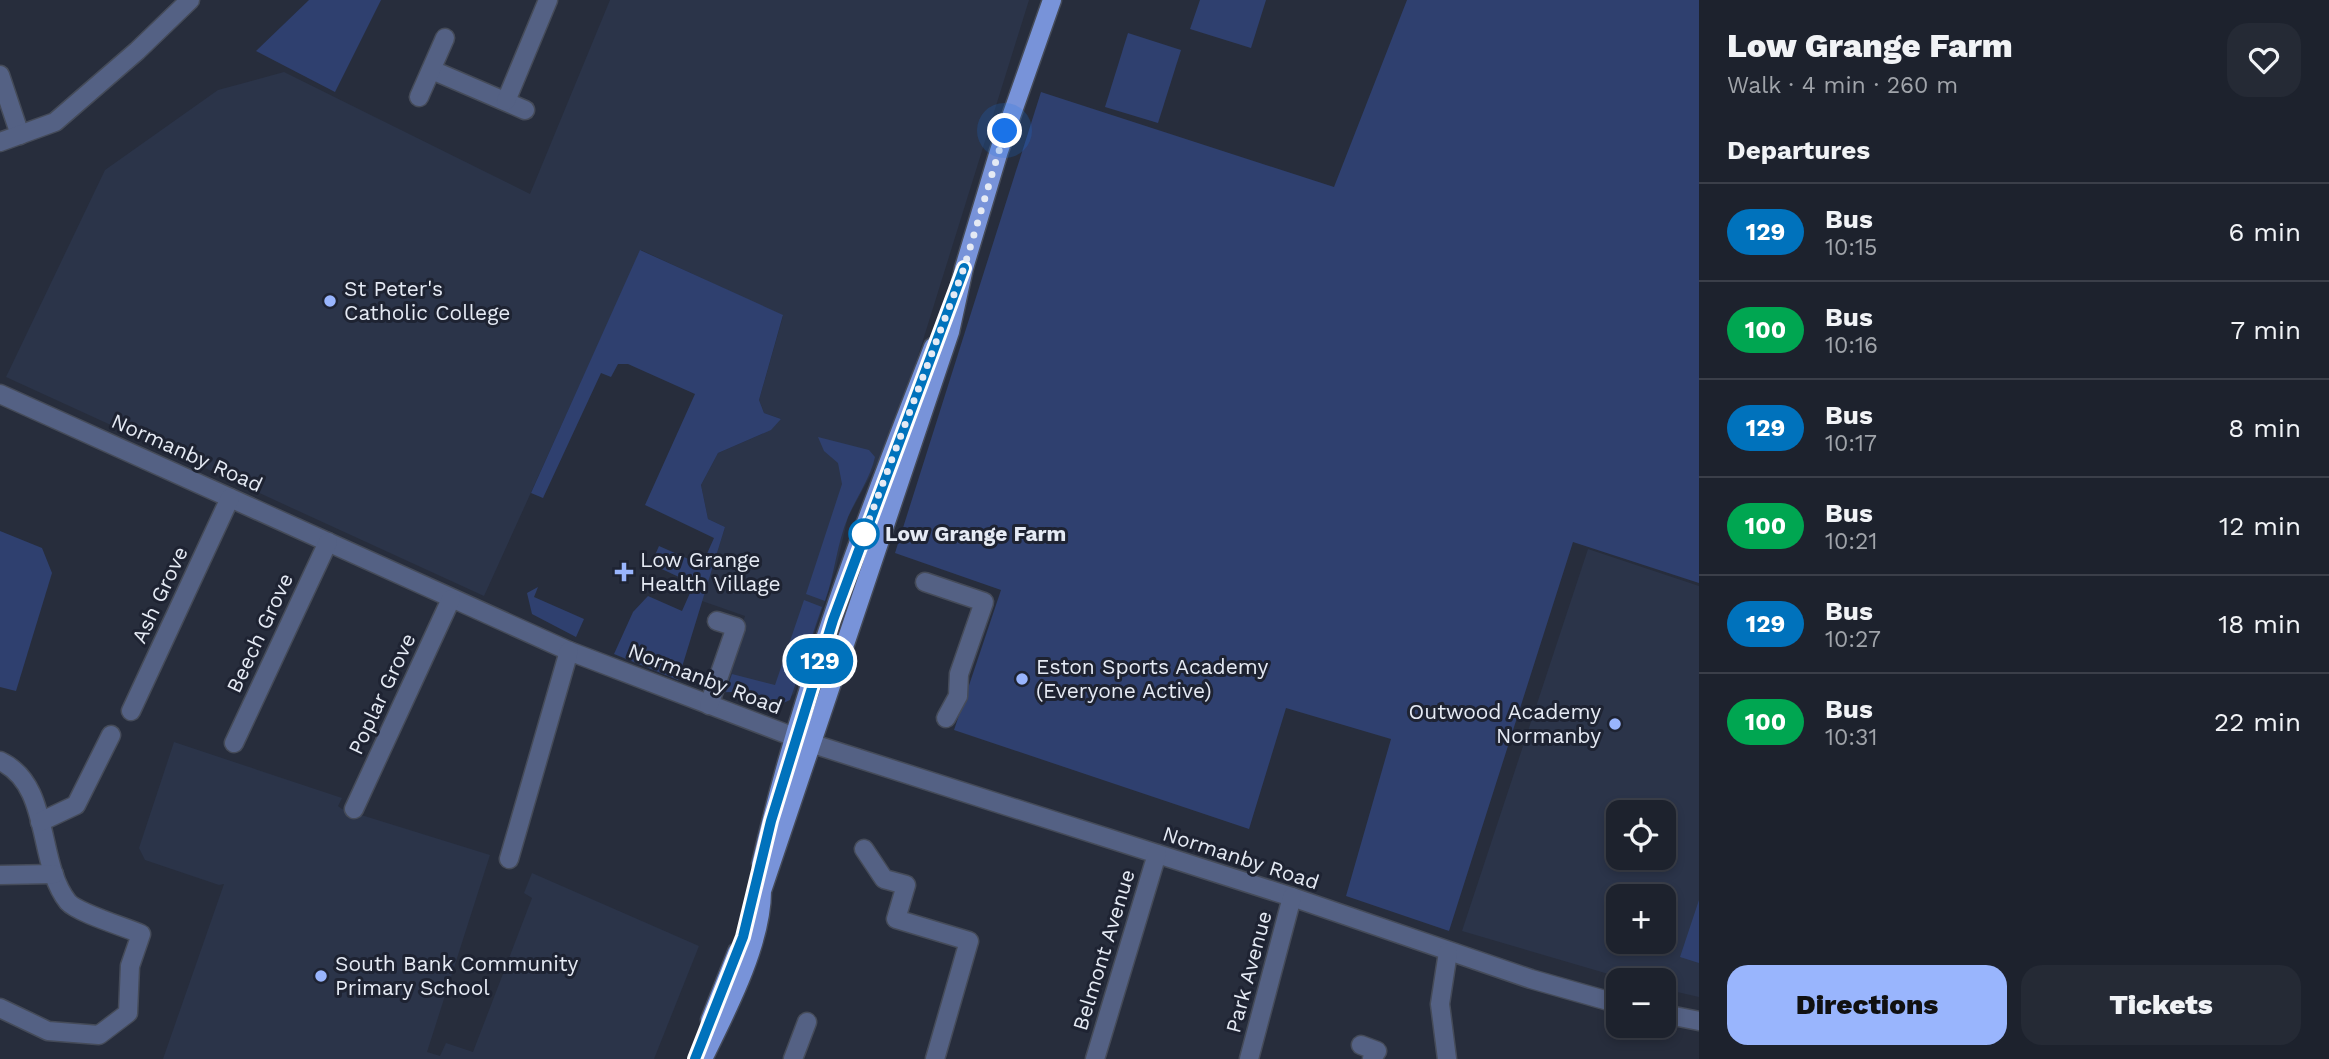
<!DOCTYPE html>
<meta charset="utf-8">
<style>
:root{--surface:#1d222d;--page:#252a35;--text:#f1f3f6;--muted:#a0a4aa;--line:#3b3f49;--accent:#99b5fd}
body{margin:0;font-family:"Work Sans",sans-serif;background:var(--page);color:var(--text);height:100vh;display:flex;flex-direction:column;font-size:26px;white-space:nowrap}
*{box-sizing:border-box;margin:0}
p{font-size:23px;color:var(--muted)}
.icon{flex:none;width:38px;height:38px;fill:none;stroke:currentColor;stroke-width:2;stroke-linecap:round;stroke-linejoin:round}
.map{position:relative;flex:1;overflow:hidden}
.side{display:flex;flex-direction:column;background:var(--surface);width:630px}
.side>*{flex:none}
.badge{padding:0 14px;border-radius:23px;font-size:24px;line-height:46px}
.tools{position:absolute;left:1606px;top:800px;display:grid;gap:14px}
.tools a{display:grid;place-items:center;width:70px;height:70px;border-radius:14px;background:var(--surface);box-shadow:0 4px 10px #0003,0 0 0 2px var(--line);font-size:35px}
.you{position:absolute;width:35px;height:35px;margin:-18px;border:5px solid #fff;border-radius:50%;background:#1a73e8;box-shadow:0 0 0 10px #1a73e833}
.map>.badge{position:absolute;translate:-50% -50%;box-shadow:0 0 0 4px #fff}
h2{padding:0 28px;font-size:26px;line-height:63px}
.round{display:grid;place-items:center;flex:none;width:74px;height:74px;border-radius:21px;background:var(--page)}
.headline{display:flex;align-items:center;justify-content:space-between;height:119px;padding:0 28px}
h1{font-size:33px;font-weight:800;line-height:52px}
.button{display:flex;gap:14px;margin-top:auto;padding:14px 28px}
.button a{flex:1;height:80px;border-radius:21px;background:var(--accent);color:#111;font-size:28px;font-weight:800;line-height:80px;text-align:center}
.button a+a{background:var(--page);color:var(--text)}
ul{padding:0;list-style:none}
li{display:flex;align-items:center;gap:21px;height:98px;padding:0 28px;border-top:2px solid var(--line)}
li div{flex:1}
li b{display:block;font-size:26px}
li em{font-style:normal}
li .badge{min-width:77px;font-weight:700;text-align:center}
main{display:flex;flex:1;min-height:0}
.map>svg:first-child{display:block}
.built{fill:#2b3449;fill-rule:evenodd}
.green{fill:#2f406f}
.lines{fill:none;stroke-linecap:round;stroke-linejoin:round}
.minor-casing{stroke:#454b59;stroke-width:21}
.major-casing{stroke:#454b59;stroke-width:21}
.minor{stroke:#546184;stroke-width:18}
.major{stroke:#7893d9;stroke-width:18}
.line-casing{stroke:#fff;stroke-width:16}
.line{stroke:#0072bc;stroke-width:10}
.walk{stroke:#e5eaf4;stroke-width:7;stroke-dasharray:0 12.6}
.poi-dot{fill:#99b5fd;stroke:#1e2332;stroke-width:2.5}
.stop-dot{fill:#fff;stroke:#0072bc;stroke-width:3.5}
.labels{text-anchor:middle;stroke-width:6;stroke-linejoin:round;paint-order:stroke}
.poi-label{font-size:21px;fill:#e5eaf4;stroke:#1e2332;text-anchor:start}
.street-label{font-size:21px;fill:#e5eaf4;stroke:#1e2332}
.stop-label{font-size:21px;font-weight:bold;fill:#e5eaf4;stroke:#1e2332;text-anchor:start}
</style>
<main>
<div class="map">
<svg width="1699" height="1059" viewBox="0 0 1699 1059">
<rect width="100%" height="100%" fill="#272d3c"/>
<!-- built -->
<g class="built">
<polygon points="610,0 1029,0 895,430 848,517 836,568 794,694 781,704 735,692 719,693 745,616 702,601 725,527 708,519 701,485 718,453 764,433 781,419 764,413 759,400 783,316 641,250 484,596 6,377 105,170 218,90 284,72 530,194"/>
<path d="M1588,549L1699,586V997L1664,989V980H1629L1462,931ZM1619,812H1664V858H1619ZM1619,896H1664V942H1619Z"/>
<polygon points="174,742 342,798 338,806 342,809 490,855 427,1052 440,1056 446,1043 473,1052 532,898 524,893 532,873 699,946 654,1059 163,1059 224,884 219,885 145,860 139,848"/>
</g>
<!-- green -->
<g class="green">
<polygon points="309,0 381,0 335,92 256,51"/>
<polygon points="1200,0 1266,0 1251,48 1190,29"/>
<polygon points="1407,0 1699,0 1699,583 1573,542 1449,931 1346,896 1391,739 1286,708 1249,829 954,730 1001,590 895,553 1041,92 1334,187"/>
<polygon points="1128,33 1181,50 1158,123 1105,107"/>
<polygon points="640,250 783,315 759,400 764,413 781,419 771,430 718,453 701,485 708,519 725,527 678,680 614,654 633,612 648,596 682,611 694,584 651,564 659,546 702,565 714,538 645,505 695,394 628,364 618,364 611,377 601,373 543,498 531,493"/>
<path d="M818,437L869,450L875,457C870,479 857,496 848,517C837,543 835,573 825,601L806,594L842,484L838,463L824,451Z"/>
<polygon points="0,531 42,548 52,573 16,691 0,687"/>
<polygon points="538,587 534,597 584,619 576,637 532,614 527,593"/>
<polygon points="804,600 822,607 790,700 781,704 735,692 726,692 732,674 775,685"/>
<polygon points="1699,900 1699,963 1680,957"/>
</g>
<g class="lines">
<!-- minor casing -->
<g class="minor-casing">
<g id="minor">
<polyline points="432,70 525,110"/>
<polyline points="0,75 20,135"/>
<polyline points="419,97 445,38"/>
<polyline points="506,101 548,0"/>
<polyline points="0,142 55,122 137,51 190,0"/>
<polyline points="0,394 569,651 810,743 1292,897 1531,979 1619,1004"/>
<polyline points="925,582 984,602 959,674 958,696 946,718"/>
<polyline points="709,705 736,627 717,621"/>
<polyline points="131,711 230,498"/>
<polyline points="234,743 328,542"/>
<path d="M0,761C52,785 36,862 68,902C78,913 125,927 141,934L130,966L128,1013L99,1035L48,1031L0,1008"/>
<polyline points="354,809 451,599"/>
<polyline points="40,822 76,805 111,735"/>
<polyline points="864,849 884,879 906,885 896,919 969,941 935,1059"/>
<polyline points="509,859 569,651"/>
<polyline points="0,875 54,874"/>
<polyline points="1664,1014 1699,1021"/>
<polyline points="1361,1045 1377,1051 1372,1059"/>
<polyline points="793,1059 807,1022"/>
<polyline points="1095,1059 1157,854"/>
<polyline points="1249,1059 1292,897"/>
<polyline points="1447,1059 1440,1004 1448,952"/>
</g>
</g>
<!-- major casing -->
<g class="major-casing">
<g id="major">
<path d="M761,864C801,688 867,515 933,347"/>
<polyline points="710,1020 737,952"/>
<path d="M703,1059C726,1012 762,944 762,891L950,332L964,268L999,151L1052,0"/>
</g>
</g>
<!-- minor -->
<use href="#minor" class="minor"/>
<!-- major -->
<use href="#major" class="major"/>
</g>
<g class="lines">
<!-- line casing -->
<g class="line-casing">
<polyline id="line" points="695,1059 743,937 771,821 833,620 964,268"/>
</g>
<!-- line -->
<use href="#line" class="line"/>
<!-- walk -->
<polyline class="walk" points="864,534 860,544 964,268 1005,131"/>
</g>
<!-- markers -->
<g class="poi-dot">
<circle cx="330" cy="301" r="7"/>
<path d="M620.5 561.5h7v7h7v7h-7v7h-7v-7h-7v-7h7z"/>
<circle cx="1022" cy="679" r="7"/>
<circle cx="1615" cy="724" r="7"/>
<circle cx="321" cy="976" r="7"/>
</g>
<circle class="stop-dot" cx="864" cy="534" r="14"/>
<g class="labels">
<!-- poi labels -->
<g class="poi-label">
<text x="344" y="296">St Peter's<tspan x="344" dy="24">Catholic College</tspan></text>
<text x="640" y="567">Low Grange<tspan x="640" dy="24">Health Village</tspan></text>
<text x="1036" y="674">Eston Sports Academy<tspan x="1036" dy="24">(Everyone Active)</tspan></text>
<text x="1601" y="719" text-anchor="end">Outwood Academy<tspan x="1601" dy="24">Normanby</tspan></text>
<text x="335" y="971">South Bank Community<tspan x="335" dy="24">Primary School</tspan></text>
</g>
<!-- street labels -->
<g class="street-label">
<text transform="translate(187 453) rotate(24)" y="7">Normanby Road</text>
<text transform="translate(160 595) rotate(-65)" y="7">Ash Grove</text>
<text transform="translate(260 633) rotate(-65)" y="7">Beech Grove</text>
<text transform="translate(705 679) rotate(21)" y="7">Normanby Road</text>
<text transform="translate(382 694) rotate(-65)" y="7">Poplar Grove</text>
<text transform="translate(1241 858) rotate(18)" y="7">Normanby Road</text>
<text transform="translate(1104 950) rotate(-73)" y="7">Belmont Avenue</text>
<text transform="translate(1249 972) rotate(-75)" y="7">Park Avenue</text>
</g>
<!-- stop labels -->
<g class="stop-label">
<text x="885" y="541">Low Grange Farm</text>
</g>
</g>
</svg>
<div class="tools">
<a><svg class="icon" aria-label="locate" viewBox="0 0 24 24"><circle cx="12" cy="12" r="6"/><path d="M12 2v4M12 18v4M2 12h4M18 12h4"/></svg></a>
<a>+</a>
<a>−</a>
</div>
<div class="you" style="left:1005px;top:131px"></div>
<b class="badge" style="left:820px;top:661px;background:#0072bc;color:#fff">129</b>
</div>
<section class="side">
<div class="headline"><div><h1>Low Grange Farm</h1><p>Walk · 4 min · 260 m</p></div><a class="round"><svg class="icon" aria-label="heart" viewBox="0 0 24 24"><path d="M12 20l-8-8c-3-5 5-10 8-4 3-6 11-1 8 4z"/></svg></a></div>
<h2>Departures</h2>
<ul>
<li><span class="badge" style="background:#0072bc;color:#fff">129</span><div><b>Bus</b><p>10:15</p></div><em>6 min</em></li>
<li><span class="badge" style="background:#00a651;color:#fff">100</span><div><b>Bus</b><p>10:16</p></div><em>7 min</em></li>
<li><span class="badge" style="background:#0072bc;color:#fff">129</span><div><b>Bus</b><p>10:17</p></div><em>8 min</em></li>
<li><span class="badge" style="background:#00a651;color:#fff">100</span><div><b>Bus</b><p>10:21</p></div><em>12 min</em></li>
<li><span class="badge" style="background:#0072bc;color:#fff">129</span><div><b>Bus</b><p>10:27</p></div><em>18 min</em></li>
<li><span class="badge" style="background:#00a651;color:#fff">100</span><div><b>Bus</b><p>10:31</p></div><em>22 min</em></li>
</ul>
<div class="button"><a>Directions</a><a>Tickets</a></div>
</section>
</main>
